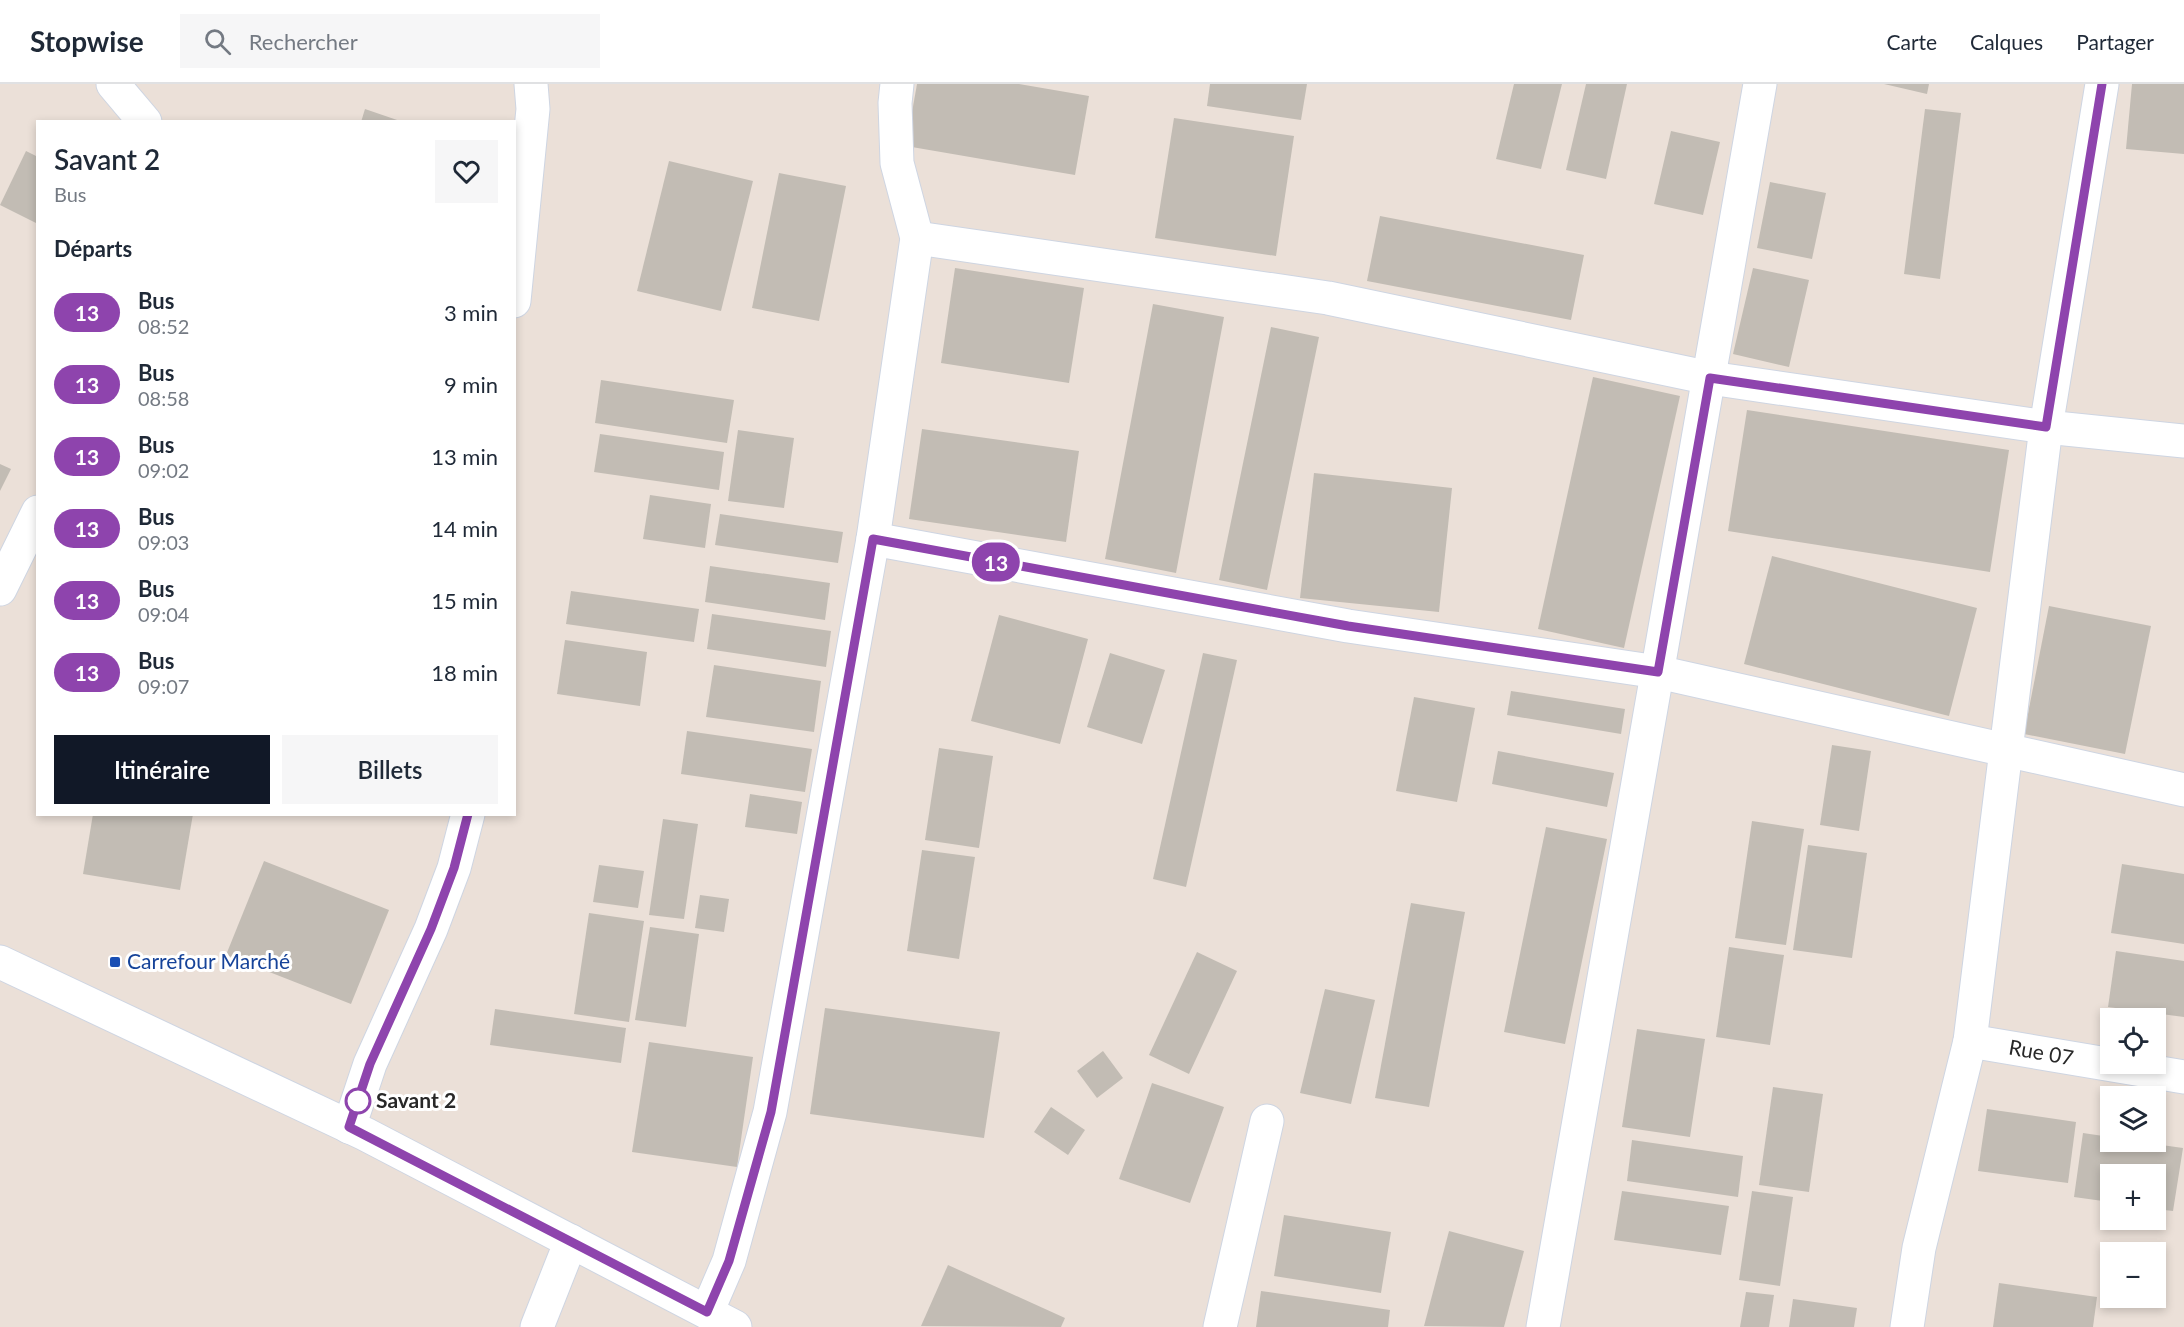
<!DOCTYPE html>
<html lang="fr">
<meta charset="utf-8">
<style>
:root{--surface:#fff;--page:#f6f6f7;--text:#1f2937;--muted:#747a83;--line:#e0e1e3;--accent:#111827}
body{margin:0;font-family:Lato,sans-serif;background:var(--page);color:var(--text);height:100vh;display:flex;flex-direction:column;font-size:22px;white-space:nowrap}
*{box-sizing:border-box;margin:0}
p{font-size:20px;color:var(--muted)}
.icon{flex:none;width:33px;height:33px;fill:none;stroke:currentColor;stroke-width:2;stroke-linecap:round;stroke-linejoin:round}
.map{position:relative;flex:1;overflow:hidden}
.sheet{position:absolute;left:36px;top:36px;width:480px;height:696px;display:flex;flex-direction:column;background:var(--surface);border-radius:0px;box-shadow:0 3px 9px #0003}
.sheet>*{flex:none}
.badge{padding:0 12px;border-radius:20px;font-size:21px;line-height:39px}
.fabs{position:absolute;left:2100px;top:924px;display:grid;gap:12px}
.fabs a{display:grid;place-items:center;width:66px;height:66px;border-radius:0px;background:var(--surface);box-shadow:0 3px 9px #0003;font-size:30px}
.map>.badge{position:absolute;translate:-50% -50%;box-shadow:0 0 0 3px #fff}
h2{padding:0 18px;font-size:22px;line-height:54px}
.round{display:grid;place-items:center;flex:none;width:63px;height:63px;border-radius:0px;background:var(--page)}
.summary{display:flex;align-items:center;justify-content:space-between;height:102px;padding:0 18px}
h1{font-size:28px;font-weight:600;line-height:45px}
.button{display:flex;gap:12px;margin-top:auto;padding:12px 18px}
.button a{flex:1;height:69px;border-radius:0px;background:var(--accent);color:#fff;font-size:24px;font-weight:600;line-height:69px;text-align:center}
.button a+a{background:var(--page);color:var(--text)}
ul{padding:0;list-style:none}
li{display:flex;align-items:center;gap:18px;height:72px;padding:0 18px}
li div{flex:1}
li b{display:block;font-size:22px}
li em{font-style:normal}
li .badge{min-width:66px;font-weight:700;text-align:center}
header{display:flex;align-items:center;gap:36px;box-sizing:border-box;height:84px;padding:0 30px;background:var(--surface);border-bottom:2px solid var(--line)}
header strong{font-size:28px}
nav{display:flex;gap:33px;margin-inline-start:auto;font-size:21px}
.search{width:420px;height:54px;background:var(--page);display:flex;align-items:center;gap:15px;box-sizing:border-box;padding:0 21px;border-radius:0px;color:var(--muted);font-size:22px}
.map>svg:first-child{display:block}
.building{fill:#c2bcb4}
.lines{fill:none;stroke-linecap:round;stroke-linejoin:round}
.minor-casing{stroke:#ced5e2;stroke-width:35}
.minor{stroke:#fff;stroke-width:33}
.line-casing{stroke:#fff;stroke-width:14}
.line{stroke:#8e44ad;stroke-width:9}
.transit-dot{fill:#1a4fb4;stroke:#fff;stroke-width:2}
.stop-dot{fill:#fff;stroke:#8e44ad;stroke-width:3}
.labels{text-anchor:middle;stroke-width:6;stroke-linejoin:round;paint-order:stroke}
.transit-label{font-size:21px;fill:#164399;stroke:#fff;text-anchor:start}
.street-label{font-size:21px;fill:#282828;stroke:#fff}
.stop-label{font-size:21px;font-weight:bold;fill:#282828;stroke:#fff;text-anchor:start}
</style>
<header>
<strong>Stopwise</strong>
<div class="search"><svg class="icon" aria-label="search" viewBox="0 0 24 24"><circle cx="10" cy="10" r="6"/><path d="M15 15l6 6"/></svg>Rechercher</div>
<nav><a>Carte</a><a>Calques</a><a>Partager</a></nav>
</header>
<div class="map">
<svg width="2184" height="1243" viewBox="0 0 2184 1243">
<rect width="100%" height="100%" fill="#ebe0d8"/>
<!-- building -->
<g class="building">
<polygon points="917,0 1019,0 1089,12 1075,91 906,62"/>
<polygon points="1210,0 1307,0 1301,36 1207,22"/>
<polygon points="1514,0 1562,0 1541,85 1496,75"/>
<polygon points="1586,0 1627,0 1606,95 1566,86"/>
<polygon points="1884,0 1929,0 1927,10"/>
<polygon points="2132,0 2184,0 2184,70 2126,65"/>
<polygon points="365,25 400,37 400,38 361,38"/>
<polygon points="1925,25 1961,29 1940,195 1904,190"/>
<polygon points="1174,34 1294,52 1276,172 1155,154"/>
<polygon points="1671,47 1720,58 1703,131 1654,120"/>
<polygon points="26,67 38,73 38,140 0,121"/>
<polygon points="669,77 753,97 721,227 637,207"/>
<polygon points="779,89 846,102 819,237 752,224"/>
<polygon points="1770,98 1826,109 1812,175 1757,164"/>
<polygon points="1380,132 1584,171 1571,236 1367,197"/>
<polygon points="955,184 1084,204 1069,299 941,279"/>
<polygon points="1753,184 1809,196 1789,283 1733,270"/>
<polygon points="1153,220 1224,233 1176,489 1105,475"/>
<polygon points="1271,243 1319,253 1267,506 1219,496"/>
<polygon points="1593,293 1680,312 1624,564 1538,545"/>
<polygon points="601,296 734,316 727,359 595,339"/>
<polygon points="1747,326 2009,366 1990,488 1728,447"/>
<polygon points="922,345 1079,367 1066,458 909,435"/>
<polygon points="738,346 794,354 784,424 728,417"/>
<polygon points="600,350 724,368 719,406 594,388"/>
<polygon points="0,380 11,385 0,407"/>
<polygon points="1314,389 1452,404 1439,528 1300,514"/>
<polygon points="650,411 711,420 705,464 643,455"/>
<polygon points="720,430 843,448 838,479 715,461"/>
<polygon points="1772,472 1977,524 1949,632 1744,580"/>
<polygon points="710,482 830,499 825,536 705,518"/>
<polygon points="571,507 699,525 694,558 566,540"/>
<polygon points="2049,522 2151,542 2125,670 2024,650"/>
<polygon points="712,530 831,547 826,583 707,565"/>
<polygon points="999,531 1088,555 1060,660 971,637"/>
<polygon points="565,556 647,568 640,622 557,610"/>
<polygon points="1110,569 1165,586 1142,660 1087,643"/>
<polygon points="1203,569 1237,576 1186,803 1153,795"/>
<polygon points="714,581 821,597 814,648 706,633"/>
<polygon points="1511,607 1625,625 1621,650 1507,631"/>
<polygon points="1414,613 1475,624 1457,718 1396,707"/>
<polygon points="687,647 812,665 805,708 681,690"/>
<polygon points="1832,661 1871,667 1859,747 1820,741"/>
<polygon points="939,664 993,672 979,764 925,756"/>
<polygon points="1498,667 1614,689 1607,723 1492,700"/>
<polygon points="750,710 802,718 797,750 745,743"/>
<polygon points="93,730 193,730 180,806 83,790"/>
<polygon points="663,735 698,740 684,835 649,831"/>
<polygon points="1752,737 1804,745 1786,861 1735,854"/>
<polygon points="1546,743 1607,755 1565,960 1504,948"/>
<polygon points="1808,761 1867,769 1852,874 1793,866"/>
<polygon points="922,766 975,773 959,875 907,867"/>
<polygon points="264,777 389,826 351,920 226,871"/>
<polygon points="2122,780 2184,790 2184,860 2111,849"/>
<polygon points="599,781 644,787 638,824 593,818"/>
<polygon points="700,811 729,815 724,848 695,844"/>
<polygon points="1411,819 1465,828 1429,1023 1375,1014"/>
<polygon points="589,829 644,837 629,938 574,930"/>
<polygon points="650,843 699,850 686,943 635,936"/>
<polygon points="1729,863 1784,871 1770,961 1716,953"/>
<polygon points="2116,867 2184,877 2184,933 2108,923"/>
<polygon points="1197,868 1237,887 1189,990 1149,971"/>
<polygon points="1325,905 1375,916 1351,1020 1300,1009"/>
<polygon points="825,924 1000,948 984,1054 810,1030"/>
<polygon points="495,925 626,944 621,979 490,961"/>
<polygon points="1637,945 1705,955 1690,1053 1622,1043"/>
<polygon points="649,958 753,973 737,1083 632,1068"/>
<polygon points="1103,967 1123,994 1097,1014 1077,987"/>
<polygon points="1152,999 1224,1023 1190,1119 1119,1095"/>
<polygon points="1773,1003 1823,1010 1809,1108 1759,1101"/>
<polygon points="1051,1023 1085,1046 1068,1071 1034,1048"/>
<polygon points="1987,1025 2076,1038 2068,1099 1978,1087"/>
<polygon points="2083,1049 2110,1053 2110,1058 2140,1058 2183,1064 2173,1127 2156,1125 2156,1090 2110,1090 2110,1118 2074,1113"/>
<polygon points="1632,1056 1743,1072 1738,1113 1627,1097"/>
<polygon points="1622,1107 1729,1122 1721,1171 1614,1156"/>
<polygon points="1752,1107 1793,1113 1780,1202 1739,1196"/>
<polygon points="1284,1131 1391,1148 1381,1209 1274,1192"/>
<polygon points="1449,1147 1524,1167 1504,1243 1424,1242"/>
<polygon points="948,1181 1065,1234 1061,1243 921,1242"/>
<polygon points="1999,1199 2097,1213 2093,1243 1993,1243"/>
<polygon points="1261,1207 1390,1226 1388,1243 1256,1243"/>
<polygon points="1746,1208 1774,1211 1769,1243 1740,1243"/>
<polygon points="1793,1215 1857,1224 1854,1243 1789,1243"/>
</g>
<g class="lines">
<!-- minor casing -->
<g class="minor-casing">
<g id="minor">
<polyline points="113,0 145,38"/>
<polyline points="917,154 1328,214 1710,294 2046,343 2184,357"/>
<polyline points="514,217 533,25 531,0"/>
<polyline points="873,455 1348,542 1658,588 2184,706"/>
<polyline points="0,505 38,428"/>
<polyline points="0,878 365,1050 735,1243"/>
<polyline points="1970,957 2184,993"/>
<polyline points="349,1043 370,980 431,845 454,784 468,730"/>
<polyline points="707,1228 729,1177 770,1028 873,455 917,154 897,79 895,19 897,0"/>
<polyline points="537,1243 571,1157"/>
<polyline points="1220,1243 1267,1037"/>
<polyline points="1543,1243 1760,0"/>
<polyline points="1907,1243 1919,1164 1970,957 2046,343 2102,0"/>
</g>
</g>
<!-- minor -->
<use href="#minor" class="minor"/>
</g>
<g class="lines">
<!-- line casing -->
<g class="line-casing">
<polyline id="line" points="468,730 454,784 431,845 370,980 349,1043 707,1228 729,1177 771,1028 873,455 1348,542 1658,588 1710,294 2046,343 2102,0"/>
</g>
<!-- line -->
<use href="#line" class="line"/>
</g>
<!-- markers -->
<rect class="transit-dot" x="109" y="872" width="12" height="12" rx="3"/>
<circle class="stop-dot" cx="358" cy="1017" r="12"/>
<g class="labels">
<!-- transit labels -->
<g class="transit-label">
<text x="127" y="885">Carrefour Marché</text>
</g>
<!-- street labels -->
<g class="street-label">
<text transform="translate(2041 969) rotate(10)" y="7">Rue 07</text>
</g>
<!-- stop labels -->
<g class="stop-label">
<text x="376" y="1024">Savant 2</text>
</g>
</g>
</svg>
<div class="fabs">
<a><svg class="icon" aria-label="locate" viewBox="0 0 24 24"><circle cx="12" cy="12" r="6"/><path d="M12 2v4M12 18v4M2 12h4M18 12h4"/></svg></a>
<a><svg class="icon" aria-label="layers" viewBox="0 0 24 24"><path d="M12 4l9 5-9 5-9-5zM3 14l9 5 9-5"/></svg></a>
<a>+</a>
<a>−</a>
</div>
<b class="badge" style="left:996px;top:478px;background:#8e44ad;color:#fff">13</b>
<section class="sheet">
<div class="summary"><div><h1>Savant 2</h1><p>Bus</p></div><a class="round"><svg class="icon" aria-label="heart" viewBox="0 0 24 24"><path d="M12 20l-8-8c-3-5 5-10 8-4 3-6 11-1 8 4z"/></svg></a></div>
<h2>Départs</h2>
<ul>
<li><span class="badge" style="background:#8e44ad;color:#fff">13</span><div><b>Bus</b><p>08:52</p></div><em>3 min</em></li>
<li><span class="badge" style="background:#8e44ad;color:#fff">13</span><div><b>Bus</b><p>08:58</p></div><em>9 min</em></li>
<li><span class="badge" style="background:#8e44ad;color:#fff">13</span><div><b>Bus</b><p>09:02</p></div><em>13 min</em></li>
<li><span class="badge" style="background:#8e44ad;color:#fff">13</span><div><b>Bus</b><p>09:03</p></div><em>14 min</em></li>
<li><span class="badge" style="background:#8e44ad;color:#fff">13</span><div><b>Bus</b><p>09:04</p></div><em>15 min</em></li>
<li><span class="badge" style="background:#8e44ad;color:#fff">13</span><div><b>Bus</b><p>09:07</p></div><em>18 min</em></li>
</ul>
<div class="button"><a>Itinéraire</a><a>Billets</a></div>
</section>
</div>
